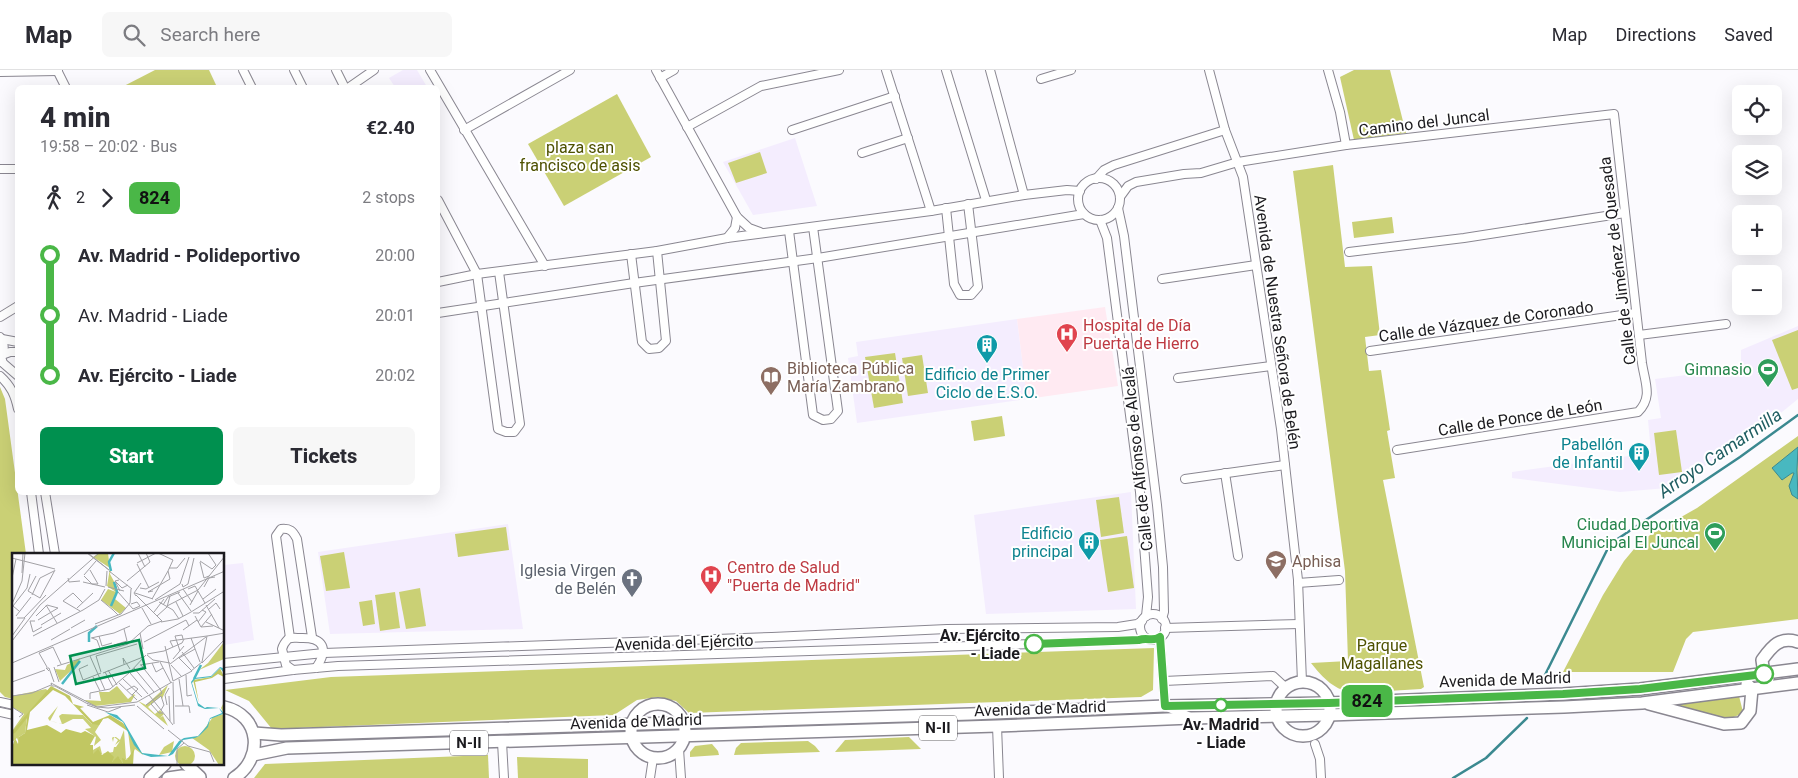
<!DOCTYPE html>
<meta charset="utf-8">
<style>
:root{--surface:#fff;--page:#f7f7f7;--text:#2b2b33;--muted:#7c7c81;--line:#e1e1e2;--accent:#00904f}
body{margin:0;font-family:Roboto,sans-serif;background:var(--page);color:var(--text);height:100vh;display:flex;flex-direction:column;font-size:19px;white-space:nowrap}
*{box-sizing:border-box;margin:0}
p{font-size:16px;color:var(--muted)}
.icon{flex:none;width:28px;height:28px;fill:none;stroke:currentColor;stroke-width:2;stroke-linecap:round;stroke-linejoin:round}
.map{position:relative;flex:1;overflow:hidden}
.side{position:absolute;left:15px;top:15px;width:425px;height:410px;display:flex;flex-direction:column;background:var(--surface);border-radius:8px;box-shadow:0 5px 20px #0002}
.side>*{flex:none}
.badge{padding:0 10px;border-radius:8px;font-size:18px;line-height:32px}
.fabs{position:absolute;left:1732px;top:15px;display:grid;gap:10px}
.fabs a{display:grid;place-items:center;width:50px;height:50px;border-radius:8px;background:var(--surface);box-shadow:0 5px 20px #0002;font-size:25px}
.map>.badge{position:absolute;translate:-50% -50%;box-shadow:0 0 0 2px #fff}
.legs{display:flex;align-items:center;gap:8px;height:55px;padding:0 25px;font-size:16px}
.legs p{margin-inline-start:auto}
.summary{display:flex;align-items:center;justify-content:space-between;height:85px;padding:0 25px}
h1{font-size:28px;font-weight:800;line-height:38px}
.button{display:flex;gap:10px;margin-top:auto;padding:10px 25px}
.button a{flex:1;height:58px;border-radius:8px;background:var(--accent);color:#fff;font-size:20px;font-weight:800;line-height:58px;text-align:center}
.button a+a{background:var(--page);color:var(--text)}
ul{padding:0 25px;list-style:none}
li{display:flex;align-items:center;gap:18px;height:60px;font-size:19px}
li i{display:grid;place-items:center;width:8px;height:100%;margin:0 6px;background:currentColor}
li i::after{content:'';width:12px;height:12px;margin:-6px;border:4px solid;border-radius:50%;background:var(--surface)}
li p{margin-inline-start:auto}
li:first-child i{background:linear-gradient(#0000 50%,currentColor 0)}
li:last-child i{background:linear-gradient(currentColor 50%,#0000 0)}
header{display:flex;align-items:center;gap:30px;box-sizing:border-box;height:70px;padding:0 25px;background:var(--surface);border-bottom:1px solid var(--line)}
header strong{font-size:24px}
nav{display:flex;gap:28px;margin-inline-start:auto;font-size:18px}
.search{width:350px;height:45px;background:var(--page);display:flex;align-items:center;gap:12px;box-sizing:border-box;padding:0 18px;border-radius:8px;color:var(--muted);font-size:19px}
.map>svg:first-child{display:block}
.education{fill:#f4edfe}
.medical{fill:#ffeaf2}
.green{fill:#cad075}
.water{fill:#48b8c0;stroke:#3b8990}
.lines{fill:none;stroke-linecap:round;stroke-linejoin:round}
.stream{stroke:#3b8990;stroke-width:2.5}
.street-casing{stroke:#8a8791;stroke-width:10}
.primary-casing{stroke:#8a8791;stroke-width:14}
.street{stroke:#fff;stroke-width:8}
.primary{stroke:#fff;stroke-width:11}
.line-1-casing{stroke:#fff;stroke-width:11}
.line-1{stroke:#4ab747;stroke-width:8}
.stop-1-dot{fill:#fff;stroke:#4ab747;stroke-width:2.5}
.labels{text-anchor:middle;stroke-width:4;stroke-linejoin:round;paint-order:stroke}
.shield{fill:#fff;stroke:#605f62;stroke-width:1}
.shield-label{font-size:15px;font-weight:bold;fill:#1c1b1f}
.street-label{font-size:16px;fill:#1c1b1f;stroke:#fff}
.park-label{font-size:16px;fill:#4e5100;stroke:#fff}
.health-label{font-size:16px;fill:#be3a42;stroke:#fff;text-anchor:start}
.education-label{font-size:16px;fill:#785e54;stroke:#fff;text-anchor:start}
.leisure-label{font-size:16px;fill:#27864d;stroke:#fff;text-anchor:end}
.culture-label{font-size:16px;fill:#0d838f;stroke:#fff;text-anchor:end}
.worship-label{font-size:16px;fill:#5b616d;stroke:#fff;text-anchor:end}
.stop-label{font-size:16px;font-weight:bold;fill:#1c1b1f;stroke:#fff;text-anchor:end}
.water-label{font-size:18px;font-style:italic;fill:#205e62;stroke:#fff}
.inset-river{fill:none;stroke:#48b8c0;stroke-width:2.5}
.inset-road{fill:none;stroke:#a2a1a5;stroke-width:1}
.view{fill:#00904f;fill-opacity:0.15;stroke:#00904f;stroke-width:2.5}
.inset-edge{fill:none;stroke:#1c1b1f;stroke-width:2.5}
</style>
<header>
<strong>Map</strong>
<div class="search"><svg class="icon" aria-label="search" viewBox="0 0 24 24"><circle cx="10" cy="10" r="6"/><path d="M15 15l6 6"/></svg>Search here</div>
<nav><a>Map</a><a>Directions</a><a>Saved</a></nav>
</header>
<div class="map">
<svg width="1798" height="708" viewBox="0 0 1798 708">
<rect width="100%" height="100%" fill="#fbfafe"/>
<!-- education -->
<g class="education">
<polygon points="403,0 417,0 427,17 395,17 389,8"/>
<polygon points="795,68 817,136 753,145 723,92"/>
<polygon points="1017,249 1027,329 857,353 848,288 858,286 856,272"/>
<polygon points="1798,256 1798,329 1767,354 1669,420 1667,418 1620,422 1512,408 1512,402 1651,383 1648,350 1661,348 1655,309 1741,298 1741,280"/>
<polygon points="1131,422 1136,539 986,544 974,445"/>
<polygon points="508,454 523,559 330,564 318,482"/>
<polygon points="243,493 254,570 224,575 224,495"/>
</g>
<!-- medical -->
<polygon class="medical" points="1105,237 1118,316 1027,329 1017,249"/>
<!-- green -->
<g class="green">
<polygon points="155,0 209,0 217,17 122,17"/>
<polygon points="1354,0 1390,0 1406,63 1354,70 1340,7"/>
<polygon points="617,24 651,87 564,136 528,74"/>
<polygon points="760,82 767,103 736,113 728,93"/>
<path d="M1333,95L1345,197L1372,196L1380,265L1365,267L1369,301L1381,300L1390,360L1387,361L1395,408L1383,410L1424,617L1421,619L1355,623C1335,621 1323,608 1311,593L1348,591L1345,501L1293,101Z"/>
<polygon points="1392,147 1394,163 1354,168 1352,152"/>
<polygon points="1798,260 1798,318 1792,320 1772,270"/>
<polygon points="895,283 903,333 874,338 865,287"/>
<polygon points="922,285 928,323 908,326 902,288"/>
<polygon points="0,317 5,329 26,484 14,484 13,629 5,627 0,622"/>
<polygon points="1002,346 1005,366 974,371 971,351"/>
<polygon points="1676,360 1682,402 1659,405 1654,363"/>
<polygon points="1798,366 1798,549 1693,562 1686,569 1673,602 1563,602 1603,525 1624,491 1639,473 1653,463 1697,438"/>
<polygon points="1119,427 1124,463 1101,467 1096,430"/>
<polygon points="506,457 509,480 458,487 455,464"/>
<polygon points="1127,466 1134,518 1108,522 1100,470"/>
<polygon points="344,482 350,518 326,521 320,486"/>
<polygon points="420,518 426,556 406,559 399,522"/>
<polygon points="395,522 400,558 380,561 375,525"/>
<polygon points="372,530 375,554 363,556 359,532"/>
<polygon points="1154,578 1153,620 1141,627 689,643 676,631 658,627 637,630 614,645 272,659 249,631 225,620 331,607"/>
<path d="M1739,626L1743,642C1723,658 1694,642 1673,635Z"/>
<polygon points="909,667 921,679 835,682 845,670"/>
<polygon points="808,671 815,676 820,682 734,685 736,678 741,673"/>
<polygon points="712,674 718,681 719,685 690,687 690,682 695,676"/>
<polygon points="488,685 489,708 254,708 265,694"/>
<polygon points="517,687 588,689 588,708 518,708"/>
</g>
<!-- water -->
<polygon class="water" points="1798,377 1797,400 1798,429 1792,425 1789,416 1794,403 1792,403 1782,410 1772,398"/>
<g class="lines">
<!-- stream -->
<g class="stream">
<polyline points="1542,611 1610,474 1740,387 1798,345"/>
<polyline points="1453,708 1486,688 1527,648"/>
</g>
<!-- street casing -->
<g class="street-casing">
<g id="street">
<polyline points="57,0 66,18"/>
<polyline points="243,0 252,18"/>
<polyline points="294,0 303,18"/>
<polyline points="336,0 345,18"/>
<polyline points="430,0 545,196"/>
<polyline points="656,0 737,147 749,158 760,162"/>
<polyline points="886,0 931,141"/>
<polyline points="946,0 986,130"/>
<polyline points="990,0 1024,125"/>
<polyline points="1209,0 1225,60 1243,107 1281,359 1298,510 1302,612"/>
<polyline points="1328,0 1340,42 1346,75"/>
<polyline points="0,2 58,1"/>
<polyline points="660,8 674,0"/>
<polyline points="1041,9 1071,0"/>
<polyline points="348,18 374,0"/>
<polyline points="687,57 761,16 839,0"/>
<polyline points="464,60 570,0"/>
<polyline points="792,60 895,26"/>
<polyline points="862,83 908,68"/>
<polyline points="0,99 18,99"/>
<circle cx="1099" cy="129" r="21"/>
<polyline points="1096,109 1104,100 1114,95 1225,60"/>
<path d="M1120,127L1128,116L1136,112L1184,104L1201,103L1238,92L1346,75L1614,44L1642,293C1645,313 1653,327 1638,342L1397,380"/>
<polyline points="438,130 477,204 498,359 506,362 514,362 520,354 499,202"/>
<polyline points="946,138 954,214 960,225 971,225 978,217 968,134"/>
<polyline points="1118,138 1124,166 1157,435 1163,497 1164,542 1162,549"/>
<polyline points="1100,150 1107,168 1140,422 1148,527 1146,546"/>
<polyline points="789,161 813,345 823,350 831,349 838,341 813,157"/>
<polyline points="727,168 735,158 737,147"/>
<polyline points="1349,182 1464,168 1625,143"/>
<polyline points="631,184 642,272 649,279 659,278 666,271 657,181"/>
<polyline points="1162,209 1256,195"/>
<polyline points="438,212 477,204 657,181 727,168 931,141 1024,125 1067,120 1080,121"/>
<polyline points="438,243 634,213 818,188 1084,144"/>
<polyline points="0,247 18,236"/>
<polyline points="1639,265 1726,254"/>
<path d="M0,267C5,274 5,282 0,289"/>
<polyline points="2,269 18,272"/>
<polyline points="1370,281 1636,243"/>
<polyline points="2,285 10,282 18,282"/>
<polyline points="1,287 3,293 18,306"/>
<path d="M0,306C11,316 15,325 18,339"/>
<polyline points="1178,308 1271,296"/>
<polyline points="1225,403 1238,486"/>
<polyline points="1185,409 1285,395"/>
<polyline points="31,422 39,484"/>
<polyline points="45,422 55,484"/>
<polyline points="1298,513 1339,510"/>
<circle cx="1153" cy="557" r="13"/>
<polyline points="1165,558 1299,554"/>
<polyline points="1160,567 1165,636 1190,647"/>
<path d="M290,568L276,466L281,459C290,458 293,461 297,469L312,567"/>
<polyline points="224,593 324,583 772,567 947,559 1118,557 1137,554 1142,551"/>
<path d="M293,600L286,595L282,579C283,575 285,572 288,569C292,567 296,568 300,568C324,567 329,579 316,598"/>
<polyline points="224,609 293,600 338,596 1034,574 1139,570 1146,568"/>
<polyline points="1164,611 1273,606 1286,618"/>
<polyline points="0,632 14,635"/>
<polyline points="0,642 14,645"/>
<polyline points="997,656 999,708"/>
<polyline points="502,672 504,708"/>
<polyline points="1315,674 1320,689 1321,708"/>
<polyline points="679,679 681,708"/>
<polyline points="650,708 653,688"/>
</g>
</g>
<!-- primary casing -->
<g class="primary-casing">
<g id="primary">
<path d="M1768,609L1764,604L1762,590C1772,576 1780,566 1798,572"/>
<circle cx="1303" cy="639" r="27"/>
<circle cx="658" cy="661" r="27"/>
<polyline points="1649,634 1724,654 1741,653 1750,641 1752,619 1747,614"/>
<path d="M224,637C261,645 264,689 234,708"/>
<polyline points="254,663 281,665 971,644 1165,636 1329,633 1563,624 1640,619 1798,599"/>
<polyline points="253,685 287,678 997,656 1191,648 1329,645 1564,637 1642,633 1798,613"/>
<polyline points="186,694 200,707"/>
<polyline points="150,708 165,694"/>
<polyline points="168,708 182,706 198,707"/>
</g>
</g>
<!-- street -->
<use href="#street" class="street"/>
<!-- primary -->
<use href="#primary" class="primary"/>
</g>
<g class="lines">
<!-- line-1 casing -->
<g class="line-1-casing">
<path id="line-1" d="M1034,574L1139,570C1147,567 1153,572 1160,567L1165,636L1329,633L1563,624L1640,619L1764,604"/>
</g>
<!-- line-1 -->
<use href="#line-1" class="line-1"/>
</g>
<!-- icons -->
<defs>
<g id="hospital-pin" transform="scale(1.125)"><path d="M0 17L-7.5 6A9.5 9.5 0 1 1 7.5 6Z" fill="#e0444e" stroke="#fff"/><path d="M-5-5h3v3.5h4V-5h3V5h-3V1.5h-4V5h-3Z" fill="#fff"/></g>
<g id="building-pin" transform="scale(1.125)"><path d="M0 17L-7.5 6A9.5 9.5 0 1 1 7.5 6Z" fill="#0f9aa8" stroke="#fff"/><path d="M-4-6H4V6H1V3H-1V6H-4ZM-2.5-4.3h1.7v1.8h-1.7ZM.8-4.3h1.7v1.8H.8ZM-2.5-1h1.7V.8h-1.7ZM.8-1h1.7V.8H.8Z" fill="#fff"/></g>
<g id="stadium-pin" transform="scale(1.125)"><path d="M0 17L-7.5 6A9.5 9.5 0 1 1 7.5 6Z" fill="#2e9e5b" stroke="#fff"/><path d="M0-5a6.5 5 0 1 0 0 10a6.5 5 0 1 0 0-10ZM-3.5-1.8h7v3.6h-7Z" fill="#fff"/></g>
<g id="library-pin" transform="scale(1.125)"><path d="M0 17L-7.5 6A9.5 9.5 0 1 1 7.5 6Z" fill="#8d6e63" stroke="#fff"/><path d="M-6-4Q-3-5.5-.7-3.5V5Q-3 3-6 4ZM6-4Q3-5.5 .7-3.5V5Q3 3 6 4Z" fill="#fff"/></g>
<g id="school-pin" transform="scale(1.125)"><path d="M0 17L-7.5 6A9.5 9.5 0 1 1 7.5 6Z" fill="#8d6e63" stroke="#fff"/><path d="M0-5L7-2L0 1L-7-2ZM-4 1L0 2.5L4 1V4Q0 6-4 4Z" fill="#fff"/></g>
<g id="church-pin" transform="scale(1.125)"><path d="M0 17L-7.5 6A9.5 9.5 0 1 1 7.5 6Z" fill="#6b7280" stroke="#fff"/><path d="M-1.2-6h2.4v3.5h3.3v2.4h-3.3V6h-2.4V-.1h-3.3v-2.4h3.3Z" fill="#fff"/></g>
</defs>
<g fill-rule="evenodd">
<use href="#hospital-pin" x="1067" y="264"/>
<use href="#building-pin" x="987" y="275"/>
<use href="#stadium-pin" x="1768" y="299"/>
<use href="#library-pin" x="771" y="307"/>
<use href="#building-pin" x="1639" y="383"/>
<use href="#stadium-pin" x="1715" y="463"/>
<use href="#building-pin" x="1089" y="472"/>
<use href="#school-pin" x="1276" y="491"/>
<use href="#hospital-pin" x="711" y="506"/>
<use href="#church-pin" x="632" y="509"/>
</g>
<!-- markers -->
<g class="stop-1-dot">
<circle cx="1034" cy="574" r="9"/>
<circle cx="1764" cy="604" r="9"/>
<circle cx="1221" cy="635" r="6"/>
</g>
<g class="labels">
<!-- shield labels -->
<g class="shield">
<rect x="919" y="645.5" width="38" height="25" rx="4"/>
<rect x="450" y="660.5" width="38" height="25" rx="4"/>
</g>
<g class="shield-label">
<text x="938" y="663">N-II</text>
<text x="469" y="678">N-II</text>
</g>
<!-- street labels -->
<g class="street-label">
<text transform="translate(1424 52) rotate(-7)" y="6">Camino del Juncal</text>
<text transform="translate(1617 191) rotate(-97)" y="6">Calle de Jiménez de Quesada</text>
<text transform="translate(1486 251) rotate(-8)" y="6">Calle de Vázquez de Coronado</text>
<text transform="translate(1278 252) rotate(82)" y="6">Avenida de Nuestra Señora de Belén</text>
<text transform="translate(1520 347) rotate(-9)" y="6">Calle de Ponce de León</text>
<text transform="translate(1137 389) rotate(-96)" y="6">Calle de Alfonso de Alcalá</text>
<text transform="translate(684 572) rotate(-2)" y="6">Avenida del Ejército</text>
<text transform="translate(1505 609) rotate(-2)" y="6">Avenida de Madrid</text>
<text transform="translate(1040 638) rotate(-2)" y="6">Avenida de Madrid</text>
<text transform="translate(636 651) rotate(-2)" y="6">Avenida de Madrid</text>
</g>
<!-- park labels -->
<g class="park-label">
<text x="580" y="83">plaza san<tspan x="580" dy="18">francisco de asis</tspan></text>
<text x="1382" y="581">Parque<tspan x="1382" dy="18">Magallanes</tspan></text>
</g>
<!-- health labels -->
<g class="health-label">
<text x="1083" y="261">Hospital de Día<tspan x="1083" dy="18">Puerta de Hierro</tspan></text>
<text x="727" y="503">Centro de Salud<tspan x="727" dy="18">"Puerta de Madrid"</tspan></text>
</g>
<!-- education labels -->
<g class="education-label">
<text x="787" y="304">Biblioteca Pública<tspan x="787" dy="18">María Zambrano</tspan></text>
<text x="1292" y="497">Aphisa</text>
</g>
<!-- leisure labels -->
<g class="leisure-label">
<text x="1752" y="305">Gimnasio</text>
<text x="1699" y="460">Ciudad Deportiva<tspan x="1699" dy="18">Municipal El Juncal</tspan></text>
</g>
<!-- culture labels -->
<g class="culture-label">
<text x="987" y="310" text-anchor="middle">Edificio de Primer<tspan x="987" dy="18">Ciclo de E.S.O.</tspan></text>
<text x="1623" y="380">Pabellón<tspan x="1623" dy="18">de Infantil</tspan></text>
<text x="1073" y="469">Edificio<tspan x="1073" dy="18">principal</tspan></text>
</g>
<!-- worship labels -->
<g class="worship-label">
<text x="616" y="506">Iglesia Virgen<tspan x="616" dy="18">de Belén</tspan></text>
</g>
<!-- stop labels -->
<g class="stop-label">
<text x="1020" y="571">Av. Ejército<tspan x="1020" dy="18">- Liade</tspan></text>
<text x="1221" y="660" text-anchor="middle">Av. Madrid<tspan x="1221" dy="18">- Liade</tspan></text>
</g>
<!-- water labels -->
<g class="water-label">
<text transform="translate(1720 383) rotate(-34)" y="6">Arroyo Camarmilla</text>
</g>
</g>
<!-- overview -->
<g transform="translate(12 483)">
<rect width="212" height="212" fill="#fbfafe"/>
<path d="M87,0H96L97,8L99,5L97,9L99,17L98,21L105,34L103,46L114,55L108,61L89,47L96,36L104,39L95,33L98,15L81,4ZM212,89V106L187,117L196,110ZM68,105L66,111L48,128L43,116L53,117L55,112ZM156,132L150,146L149,143L136,154L143,161L148,157L152,161L148,165L151,163L156,173L126,148L134,152ZM105,133L116,146L122,141L126,146L123,142L119,149L83,153L72,147L89,148L87,139H97ZM34,136L36,138L0,178L12,161L0,154V143ZM212,149V212H207L197,197L180,185L187,183L201,164L212,161L209,155ZM46,153L38,168L43,169L50,171L47,163L50,161L71,162L80,171L90,166H95H91L83,179L89,187L82,193L84,184L73,176L79,175L71,166H61L51,171L38,168L37,167L36,165ZM15,164L13,180L7,184V190L5,185L0,189V181ZM112,177L114,206L119,203L116,178L131,202L123,196L119,204L115,207L113,206L111,210L107,205L100,209L99,201H80L81,197L88,193L90,201L101,199L102,194H104L108,188L103,192L106,187L102,184L101,189L100,185L101,184H104L108,187ZM162,188L160,199L147,202L152,194ZM163 203a10 10 0 1 1 20 0a10 10 0 1 1-20 0Z" fill="#cad075"/>
<path d="M208,115L212,124L206,121L200,125L183,129L187,150L181,127L199,124ZM39,133L58,143L61,151L72,154L68,155L81,169L98,162L111,170L117,179L96,165L91,166L87,172L80,171L53,143L41,137L18,159L15,177L35,172L49,180L54,176L69,180L73,178L83,183L78,192H81V201L86,196L90,202L96,198L102,204L100,209L106,203L111,210L110,205L115,207L122,196L121,212H0V195L3,185L6,191L7,184L13,180L15,165L3,180L0,181V178Z" fill="#c1c762"/>
<path d="M208,114L211,115L212,120L208,115L199,124L183,126L180,130L186,150L193,155L195,154L207,155L211,159V161L198,166L196,174L187,183L183,185L171,187L161,201L157,203L139,204L130,201L122,192L111,169L93,159L105,162L112,169L130,200L156,203L167,188L172,185L186,183L195,173L198,165L210,160L207,155L193,156L186,153L179,129L182,125L199,123Z" fill="#48b8c0"/>
<path class="inset-river" d="M99,18L97,9L102,0M99,53L105,39L102,29M77,89V80L85,73M182,126L189,112M50,131L68,108"/>
<path class="inset-road" d="M75,0L97,17L76,0M126,0L133,14M146,0L161,7M0,5L43,16M188,8L200,16L204,12L196,0M188,9L192,25L197,23M125,10L144,0M125,11L137,35M157,15H165L173,5M97,18L120,36M10,20L11,0M72,22L84,8M24,23L16,38L28,45L43,17M72,23L80,31H86L78,17M0,25L4,6M56,25L57,29L68,28M107,27L103,28L108,38M103,28L110,35L116,32M115,28L138,9L134,0M71,29L93,34M168,31L177,4M170,31L171,34L176,31L182,5M94,33L95,18M96,34L112,38M192,34L197,25L203,24M128,35L134,36L147,29M171,36L180,49M176,36L183,33L193,50M186,37L213,3M141,38L136,39L158,26L156,18L161,7M106,39L121,56L128,53L125,49L119,51M123,40L141,46M166,40L179,58M20,42L28,25L42,18M124,42L150,68M124,43L122,40L129,30M140,46L156,18M191,46L204,36M89,47L101,57M143,47L168,31M147,49L161,57L167,66M164,49L171,63M0,51L10,28L13,0M34,52L45,70M151,52L156,44L168,39M178,52L186,38M194,52L207,75M155,53L186,37M65,55L81,40M130,55L139,71M100,56L106,62L109,61L118,50L119,36M197,56L204,50L208,56M7,58L1,53L15,35L18,21M68,58L51,48L61,40L71,50M142,59L152,46M179,59L211,39M181,60H187L203,46M4,63L19,44M24,63L35,52L46,55M145,63L155,54L158,43M183,63L189,74L201,73M5,65H12L34,42M26,67L46,55M23,68H18L21,79L30,74M149,69L166,66L179,59M186,69L194,59L190,57M194,69L213,78M83,71L106,62M29,72L49,60M189,74L200,61M59,75L73,67M171,77L185,67M128,80L131,96M0,83L13,65M21,83L71,57L87,47L93,36M87,83L90,93L100,90M195,83L213,80M79,85L102,80L118,73M80,85L85,87L89,98M179,85L188,109M39,87L58,76M0,88L28,52L87,0M132,89L174,67L177,73M102,92L115,88L112,76M153,93L161,128M161,94L158,88L195,83L190,109L179,118M168,98L163,83L170,82L171,86M170,99L182,115M27,100L41,94L49,111M27,100L35,114M135,101L152,98L170,90L172,86M135,102L141,107L158,110M78,103L93,137M84,103L125,91M84,103L89,119M166,104L179,117M167,105L183,96M161,106L172,93M148,109L159,130M0,110L213,18M140,110L144,119L151,115M190,110L213,86M112,111L111,105L118,116M158,111L194,84M76,112L67,116L71,127L89,120M128,112L147,109M129,112L148,136M159,112L170,124M45,113L116,91L136,73L150,68M42,114L47,129M122,115L142,139M96,117L105,132M37,118L34,115H37L42,129M93,119L101,134M118,119L134,102M91,120L131,104M118,120L136,141M174,122L175,143L180,142M81,124L88,138M111,126L130,144M167,126L171,153M161,128L180,118M0,129L33,117M161,129L162,171M107,130L125,147M115,137L122,133L126,136L120,142M137,142L161,172M0,143L20,140L39,132M157,143L158,168M78,146V140L98,136L117,120M125,149L160,129M75,152L96,159L109,154M123,152L96,155L85,154L74,150L43,133H40L39,130L85,154L125,149M134,152L150,140L148,136M155,152L153,142L157,135M125,153L152,176M163,153H177L178,160M0,154L11,161L7,164M149,157L152,152L149,143L139,151L147,160H151M156,177L176,193L198,199L202,209M165,212V196L172,190"/>
<path class="view" d="M127,87L133,115L64,131L58,103Z"/>
<rect width="212" height="212" class="inset-edge"/>
</g>
</svg>
<div class="fabs">
<a><svg class="icon" aria-label="locate" viewBox="0 0 24 24"><circle cx="12" cy="12" r="6"/><path d="M12 2v4M12 18v4M2 12h4M18 12h4"/></svg></a>
<a><svg class="icon" aria-label="layers" viewBox="0 0 24 24"><path d="M12 4l9 5-9 5-9-5zM3 14l9 5 9-5"/></svg></a>
<a>+</a>
<a>−</a>
</div>
<b class="badge" style="left:1367px;top:631px;background:#4ab747;color:#111">824</b>
<section class="side">
<div class="summary"><div><h1>4 min</h1><p>19:58 – 20:02 · Bus</p></div><b>€2.40</b></div>
<div class="legs"><svg class="icon" aria-label="walk" viewBox="0 0 24 24"><circle cx="13" cy="4" r="2"/><path d="M13 8l-2 6 4 7M11 14l-3 7M7 12l3-4h3l4 4"/></svg>2<svg class="icon" aria-label="forward" viewBox="0 0 24 24"><path d="M9 5l7 7-7 7"/></svg><b class="badge" style="background:#4ab747;color:#111">824</b><p>2 stops</p></div>
<ul>
<li><i style="color:#4ab747"></i><b>Av. Madrid - Polideportivo</b><p>20:00</p></li>
<li><i style="color:#4ab747"></i><span>Av. Madrid - Liade</span><p>20:01</p></li>
<li><i style="color:#4ab747"></i><b>Av. Ejército - Liade</b><p>20:02</p></li>
</ul>
<div class="button"><a>Start</a><a>Tickets</a></div>
</section>
</div>
